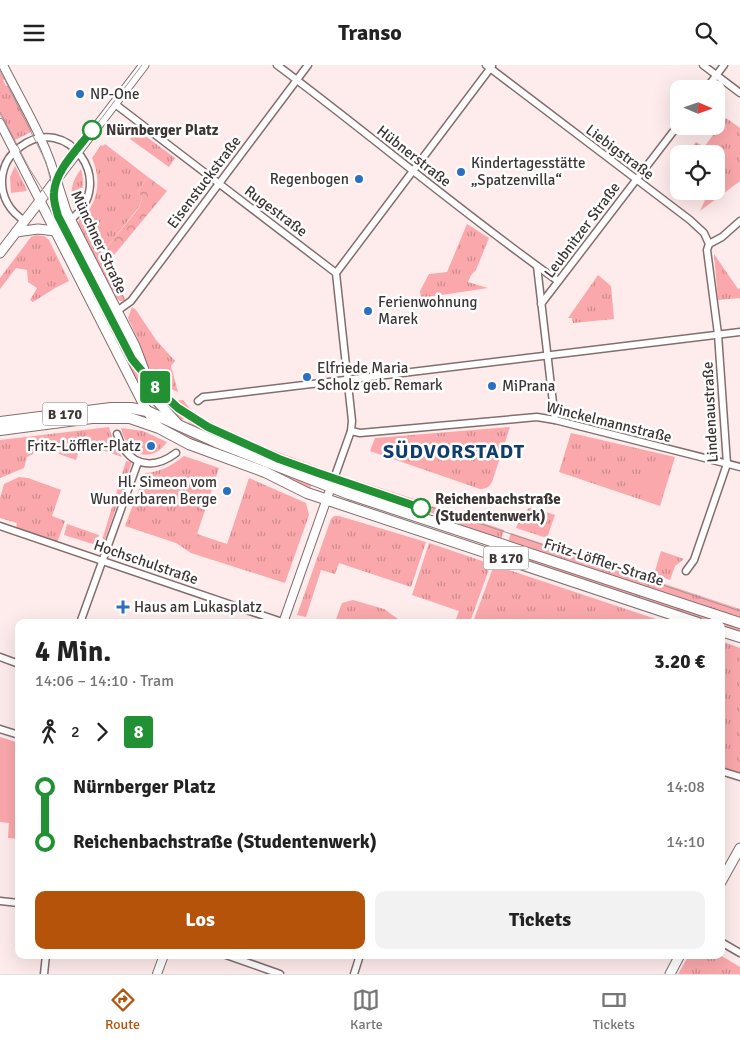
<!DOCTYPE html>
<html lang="de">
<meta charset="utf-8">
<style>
:root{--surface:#fff;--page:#f2f2f2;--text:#222;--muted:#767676;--line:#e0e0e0;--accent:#b45309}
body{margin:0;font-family:Signika,sans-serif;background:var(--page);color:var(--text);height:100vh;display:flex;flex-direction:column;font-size:19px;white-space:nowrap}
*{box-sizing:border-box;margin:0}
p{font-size:16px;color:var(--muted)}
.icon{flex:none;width:28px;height:28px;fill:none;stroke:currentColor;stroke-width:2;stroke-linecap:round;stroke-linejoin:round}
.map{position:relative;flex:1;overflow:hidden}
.side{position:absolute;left:15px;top:554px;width:710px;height:340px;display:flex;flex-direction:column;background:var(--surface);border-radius:10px;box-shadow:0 5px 20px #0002}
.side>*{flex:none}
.badge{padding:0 10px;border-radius:4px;font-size:18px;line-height:32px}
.needle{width:32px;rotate:92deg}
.fabs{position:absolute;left:670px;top:15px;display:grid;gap:10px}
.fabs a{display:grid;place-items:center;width:55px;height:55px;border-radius:10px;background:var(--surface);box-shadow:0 5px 20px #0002;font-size:25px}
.map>.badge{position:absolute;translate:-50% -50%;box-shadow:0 0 0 2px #fff}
.legs{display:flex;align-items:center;gap:8px;height:55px;padding:0 20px;font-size:16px}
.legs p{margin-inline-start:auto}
.overview{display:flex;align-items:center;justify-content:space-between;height:85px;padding:0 20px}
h1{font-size:28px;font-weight:800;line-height:38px}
.cta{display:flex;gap:10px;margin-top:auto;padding:10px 20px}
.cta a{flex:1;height:58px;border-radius:10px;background:var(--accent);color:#fff;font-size:20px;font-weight:800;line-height:58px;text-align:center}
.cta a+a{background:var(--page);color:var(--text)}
ul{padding:0 20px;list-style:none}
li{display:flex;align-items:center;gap:18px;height:55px;font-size:19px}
li i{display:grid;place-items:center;width:8px;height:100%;margin:0 6px;background:currentColor}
li i::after{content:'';width:12px;height:12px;margin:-6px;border:4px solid;border-radius:50%;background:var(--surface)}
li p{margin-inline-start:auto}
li:first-child i{background:linear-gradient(#0000 50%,currentColor 0)}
li:last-child i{background:linear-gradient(currentColor 50%,#0000 0)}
header{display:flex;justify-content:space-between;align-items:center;height:65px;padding:0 20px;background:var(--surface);font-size:22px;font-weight:800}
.dock{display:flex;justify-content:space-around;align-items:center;height:70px;border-top:1px solid var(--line);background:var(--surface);font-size:14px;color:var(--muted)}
.dock a{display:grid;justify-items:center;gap:2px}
.dock .on{color:var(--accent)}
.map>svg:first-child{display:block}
.grass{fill:url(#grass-tufts)}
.forest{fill:url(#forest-crowns)}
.pitch{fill:#faa8ab}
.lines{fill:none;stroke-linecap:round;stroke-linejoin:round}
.minor-casing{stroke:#836e6e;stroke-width:9}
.tertiary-casing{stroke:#836e6e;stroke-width:10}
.secondary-casing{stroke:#836e6e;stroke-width:11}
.primary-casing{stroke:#836e6e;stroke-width:12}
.minor{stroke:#fff;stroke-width:6}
.tertiary{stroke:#fff;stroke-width:8}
.secondary{stroke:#fff;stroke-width:9}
.primary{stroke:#fff;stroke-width:10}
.tram{stroke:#a29494;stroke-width:1}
.line-1-casing{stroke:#fff;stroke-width:11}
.line-1{stroke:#229133;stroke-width:8}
.poi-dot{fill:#2b6fc0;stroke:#fff;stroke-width:2}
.stop-1-dot{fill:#fff;stroke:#229133;stroke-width:2.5}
.labels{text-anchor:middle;stroke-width:5;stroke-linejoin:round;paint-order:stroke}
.shield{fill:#fff;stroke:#787272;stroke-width:1}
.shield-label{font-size:14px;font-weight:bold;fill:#3e3535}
.poi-label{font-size:15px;fill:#3e3535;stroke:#fff;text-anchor:start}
.stop-label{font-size:15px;font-weight:bold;fill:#3e3535;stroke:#fff;text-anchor:start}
.street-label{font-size:15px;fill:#3e3535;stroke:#fff}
.district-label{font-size:20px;font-weight:bold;letter-spacing:1px;fill:#103c6f;stroke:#fff}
</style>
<header><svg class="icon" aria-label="menu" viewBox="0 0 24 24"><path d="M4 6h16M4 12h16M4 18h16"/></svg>Transo<svg class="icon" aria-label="search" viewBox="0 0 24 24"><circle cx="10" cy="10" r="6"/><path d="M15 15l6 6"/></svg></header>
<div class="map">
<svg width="740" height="909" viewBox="0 0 740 909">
<defs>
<pattern id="grass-tufts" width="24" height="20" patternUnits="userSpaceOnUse" patternTransform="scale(1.25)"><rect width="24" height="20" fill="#faa8ab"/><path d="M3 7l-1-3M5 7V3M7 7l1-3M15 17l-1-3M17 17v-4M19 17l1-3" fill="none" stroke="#cc8a8c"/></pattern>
<pattern id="forest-crowns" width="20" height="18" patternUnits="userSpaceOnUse" patternTransform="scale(1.25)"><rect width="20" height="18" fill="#faa8ab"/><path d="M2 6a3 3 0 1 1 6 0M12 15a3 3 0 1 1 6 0" fill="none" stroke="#cc8a8c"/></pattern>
</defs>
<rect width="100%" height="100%" fill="#feebeb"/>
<!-- grass -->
<g class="grass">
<polygon points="0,1 6,14 3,15 6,21 9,20 33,66 13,76 0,50"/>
<polygon points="726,53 740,63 740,116 700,146 705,135 693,126 716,126 716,89 687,89 696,77 704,82"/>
<polygon points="136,64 175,93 169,102 130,74"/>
<path d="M105,79L148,112L138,126L142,133L139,142L103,187L85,150C99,134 101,113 92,93L101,80L103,81Z"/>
<polygon points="15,101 27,125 26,126 11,128 10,112"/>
<path d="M81,104C85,118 83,129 74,142C69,126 72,116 81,104Z"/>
<polygon points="55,149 64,167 71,164 130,279 150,330 143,330 52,150"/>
<polygon points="81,150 84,153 126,236 120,236 116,233 78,158"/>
<polygon points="467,159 489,173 476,205 471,210 468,217 488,223 421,233 420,226 429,209 447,207"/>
<polygon points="36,170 44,171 49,175 69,216 55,223 33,237 30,235 37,223 28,217 27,205 16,203 0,224 0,213 31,172"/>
<polygon points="714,189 738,224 740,223 740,233 718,235"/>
<polygon points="598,210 611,221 614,254 573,258 572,253 568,253"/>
<polygon points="132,242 136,245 156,275 175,296 171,301 178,327 166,322 146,299 141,281 128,253"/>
<polygon points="183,335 191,345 209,357 267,383 318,402 315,412 228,377 193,361 185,353 182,355 160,337"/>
<polygon points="159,355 184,369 312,419 310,424 186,373"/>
<polygon points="109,362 114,379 122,392 82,378 76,395 59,389 60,385 38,377 33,389 27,392 24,403 0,413 0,375"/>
<path d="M510,362L492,417C489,422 486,424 480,424L370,386L375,373Z"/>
<path d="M121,363L143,366L167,377C150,401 126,388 121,363Z"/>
<polygon points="571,368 675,392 660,441 559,407"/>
<path d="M184,391L219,403L197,469L227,479L249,413L306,438L309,450L285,518L191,488L176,478L125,461L145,408C161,407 171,401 184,391Z"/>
<polygon points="126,396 132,397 102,483 100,482"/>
<polygon points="19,412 28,413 61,425 52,451 65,456 57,478 16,464 17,458 0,453 0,433 4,419"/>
<polygon points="356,415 429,439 426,446 354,422"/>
<polygon points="432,441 504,465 501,475 433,452 434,449 430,447"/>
<polygon points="529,443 534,443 555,450 547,473 516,463 521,451"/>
<path d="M334,451H339C368,460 397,468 426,477L411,522L339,498L335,509L321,505L306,552L297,550L331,454Z"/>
<polygon points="67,459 99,470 96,480 64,470"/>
<polygon points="511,468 740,544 740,555 508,477"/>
<polygon points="429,478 491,499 470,557 455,557 459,546 412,530"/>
<polygon points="505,484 740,562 740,567 721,561 721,558 711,557 504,488"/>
<polygon points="661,486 684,494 675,501 670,515 654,509"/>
<polygon points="494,500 665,557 473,557"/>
<polygon points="353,535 384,544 398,554 406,557 335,557 342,538"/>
<polygon points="721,576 740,583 740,708 721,702"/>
<polygon points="689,890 720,890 740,902 740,909 678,909"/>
</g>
<!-- forest -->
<polygon class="forest" points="148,112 167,126 109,196 103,187 139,143 142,133 138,126"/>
<!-- pitch -->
<g class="pitch">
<polygon points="653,397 670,402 662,428 644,423"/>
<polygon points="0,672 19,678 19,774 8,773 9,758 0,757"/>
</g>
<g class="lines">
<!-- minor casing -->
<g class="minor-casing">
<g id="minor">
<path d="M277,0C372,71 462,148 558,216"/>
<polyline points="486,0 690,155 704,168 709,179 707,185 718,269 727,399 694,495 686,506"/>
<polyline points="703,0 740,28"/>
<polyline points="706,24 724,0"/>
<polyline points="115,39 336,208 352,356 351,366 331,422"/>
<path d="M25,156C10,147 1,132 2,114C3,101 9,90 20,82C66,46 120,118 70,155"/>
<polyline points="709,179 722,172 740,156"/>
<polyline points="537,201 555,355"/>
<polyline points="336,208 492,1"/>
<polyline points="541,239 679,59"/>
<polyline points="117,246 131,236 308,0"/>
<polyline points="198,336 203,332 213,331 740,267"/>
<polyline points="351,366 360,368 537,352 555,355 740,402"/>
<path d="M117,369C119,374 121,380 124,384C138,404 159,401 176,388"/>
<polyline points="0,461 285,558"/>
<polyline points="80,558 138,397"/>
<polyline points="0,592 19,599"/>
<polyline points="0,664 19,670"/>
<polyline points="721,706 740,712"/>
<polyline points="0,836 19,838"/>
<polyline points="721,877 740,888"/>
<polyline points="226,890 280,909"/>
<polyline points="44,909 46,890"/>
<polyline points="354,909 360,890"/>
</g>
</g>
<!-- tertiary casing -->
<g class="tertiary-casing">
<g id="tertiary">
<path d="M3,0C21,36 46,76 56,115"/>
<polyline points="0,58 40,136"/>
<polyline points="283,558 331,422"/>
<polyline points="157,909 164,890"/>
</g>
</g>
<!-- secondary casing -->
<g class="secondary-casing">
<g id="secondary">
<polyline points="56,115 66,146 135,281 155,334 177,358"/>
<polyline points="40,136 147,346 159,363"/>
<polyline points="16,167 38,164 56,166"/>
<polyline points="0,188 144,0"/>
<polyline points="721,817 740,783"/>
<polyline points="670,909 680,890"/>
</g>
</g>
<!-- primary casing -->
<g class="primary-casing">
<g id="primary">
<polyline points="0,357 111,343 131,343 147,346 216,377 349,429 740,558"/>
<polyline points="0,365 92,353 130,353 159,363 189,379 265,407 307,428 698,558"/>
<polyline points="721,566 740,572"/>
</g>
</g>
<!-- minor -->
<use href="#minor" class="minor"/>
<!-- tertiary -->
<use href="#tertiary" class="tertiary"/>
<!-- secondary -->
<use href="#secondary" class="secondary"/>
<!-- primary -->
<use href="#primary" class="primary"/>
<!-- tram -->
<g class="tram">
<polyline points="0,5 46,97 55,133 64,155 130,284 142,302 171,333 194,350 230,369 300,398 740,546"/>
<polyline points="0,47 29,103 53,141"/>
<polyline points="54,126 57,116 65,101 142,0"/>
</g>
</g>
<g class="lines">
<!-- line-1 casing -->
<g class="line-1-casing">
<path id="line-1" d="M92,65C79,83 55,105 54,128C53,136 56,143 58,151L132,294L155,322L178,343L208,362L279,394L318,408L421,443"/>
</g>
<!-- line-1 -->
<use href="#line-1" class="line-1"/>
</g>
<!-- markers -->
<g class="poi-dot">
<circle cx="80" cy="29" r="5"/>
<circle cx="461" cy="107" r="5"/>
<circle cx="359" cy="114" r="5"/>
<circle cx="368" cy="246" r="5"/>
<circle cx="307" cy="312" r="5"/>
<circle cx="492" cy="321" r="5"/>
<circle cx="151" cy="381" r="5"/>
<circle cx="227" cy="426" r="5"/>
<path d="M120.5 534.5h5v5h5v5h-5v5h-5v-5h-5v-5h5z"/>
</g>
<g class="stop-1-dot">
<circle cx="92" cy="65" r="9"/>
<circle cx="421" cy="443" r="9"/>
</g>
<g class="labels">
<!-- shield labels -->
<g class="shield">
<rect x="42.5" y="337.5" width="45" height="23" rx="4"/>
<rect x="483.5" y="481.5" width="45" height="23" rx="4"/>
</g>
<g class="shield-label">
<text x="65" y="354">B 170</text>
<text x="506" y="498">B 170</text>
</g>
<!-- poi labels -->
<g class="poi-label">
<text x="90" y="34">NP-One</text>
<text x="471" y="103">Kindertagesstätte<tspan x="471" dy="17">„Spatzenvilla“</tspan></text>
<text x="349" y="119" text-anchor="end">Regenbogen</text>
<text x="378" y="242">Ferienwohnung<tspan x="378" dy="17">Marek</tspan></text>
<text x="317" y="308">Elfriede Maria<tspan x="317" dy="17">Scholz geb. Remark</tspan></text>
<text x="502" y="326">MiPrana</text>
<text x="141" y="386" text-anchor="end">Fritz-Löffler-Platz</text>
<text x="217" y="422" text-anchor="end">Hl. Simeon vom<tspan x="217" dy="17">Wunderbaren Berge</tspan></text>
<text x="134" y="547">Haus am Lukasplatz</text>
</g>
<!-- stop labels -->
<g class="stop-label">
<text x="106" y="70">Nürnberger Platz</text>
<text x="435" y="439">Reichenbachstraße<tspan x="435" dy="17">(Studentenwerk)</tspan></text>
</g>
<!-- street labels -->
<g class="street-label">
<text transform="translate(620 87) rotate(37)" y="5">Liebigstraße</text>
<text transform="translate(414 91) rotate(38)" y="5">Hübnerstraße</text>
<text transform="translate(204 117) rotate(-53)" y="5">Eisenstuckstraße</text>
<text transform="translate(276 146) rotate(37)" y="5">Rugestraße</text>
<text transform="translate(582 165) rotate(-53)" y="5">Leubnitzer Straße</text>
<text transform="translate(99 177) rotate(65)" y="5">Münchner Straße</text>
<text transform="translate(710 347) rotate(-93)" y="5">Lindenaustraße</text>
<text transform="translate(609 357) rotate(14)" y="5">Winckelmannstraße</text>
<text transform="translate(146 497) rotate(19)" y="5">Hochschulstraße</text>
<text transform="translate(604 497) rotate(18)" y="5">Fritz-Löffler-Straße</text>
</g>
<!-- district labels -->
<g class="district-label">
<text x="454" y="393">SÜDVORSTADT</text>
</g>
</g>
</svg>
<div class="fabs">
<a><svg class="needle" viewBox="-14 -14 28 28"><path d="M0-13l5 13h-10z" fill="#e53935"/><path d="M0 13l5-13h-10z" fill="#767676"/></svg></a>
<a><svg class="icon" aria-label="locate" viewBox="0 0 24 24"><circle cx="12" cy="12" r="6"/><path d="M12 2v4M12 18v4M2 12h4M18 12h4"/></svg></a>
</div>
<b class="badge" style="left:155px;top:322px;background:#229133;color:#fff">8</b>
<section class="side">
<div class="overview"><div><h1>4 Min.</h1><p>14:06 – 14:10 · Tram</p></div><b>3.20 €</b></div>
<div class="legs"><svg class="icon" aria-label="walk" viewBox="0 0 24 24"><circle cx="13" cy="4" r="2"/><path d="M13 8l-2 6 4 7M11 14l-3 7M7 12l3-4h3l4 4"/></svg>2<svg class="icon" aria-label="forward" viewBox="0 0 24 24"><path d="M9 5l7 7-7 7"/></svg><b class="badge" style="background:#229133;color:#fff">8</b></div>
<ul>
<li><i style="color:#229133"></i><b>Nürnberger Platz</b><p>14:08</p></li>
<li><i style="color:#229133"></i><b>Reichenbachstraße (Studentenwerk)</b><p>14:10</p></li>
</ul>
<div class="cta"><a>Los</a><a>Tickets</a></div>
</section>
</div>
<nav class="dock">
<a class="on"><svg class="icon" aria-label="directions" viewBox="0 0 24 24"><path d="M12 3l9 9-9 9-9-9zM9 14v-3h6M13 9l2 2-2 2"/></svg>Route</a>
<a><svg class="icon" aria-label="map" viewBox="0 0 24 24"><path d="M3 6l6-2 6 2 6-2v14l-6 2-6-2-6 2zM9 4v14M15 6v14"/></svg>Karte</a>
<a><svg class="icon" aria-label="tickets" viewBox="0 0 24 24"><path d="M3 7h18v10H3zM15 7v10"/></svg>Tickets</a>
</nav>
